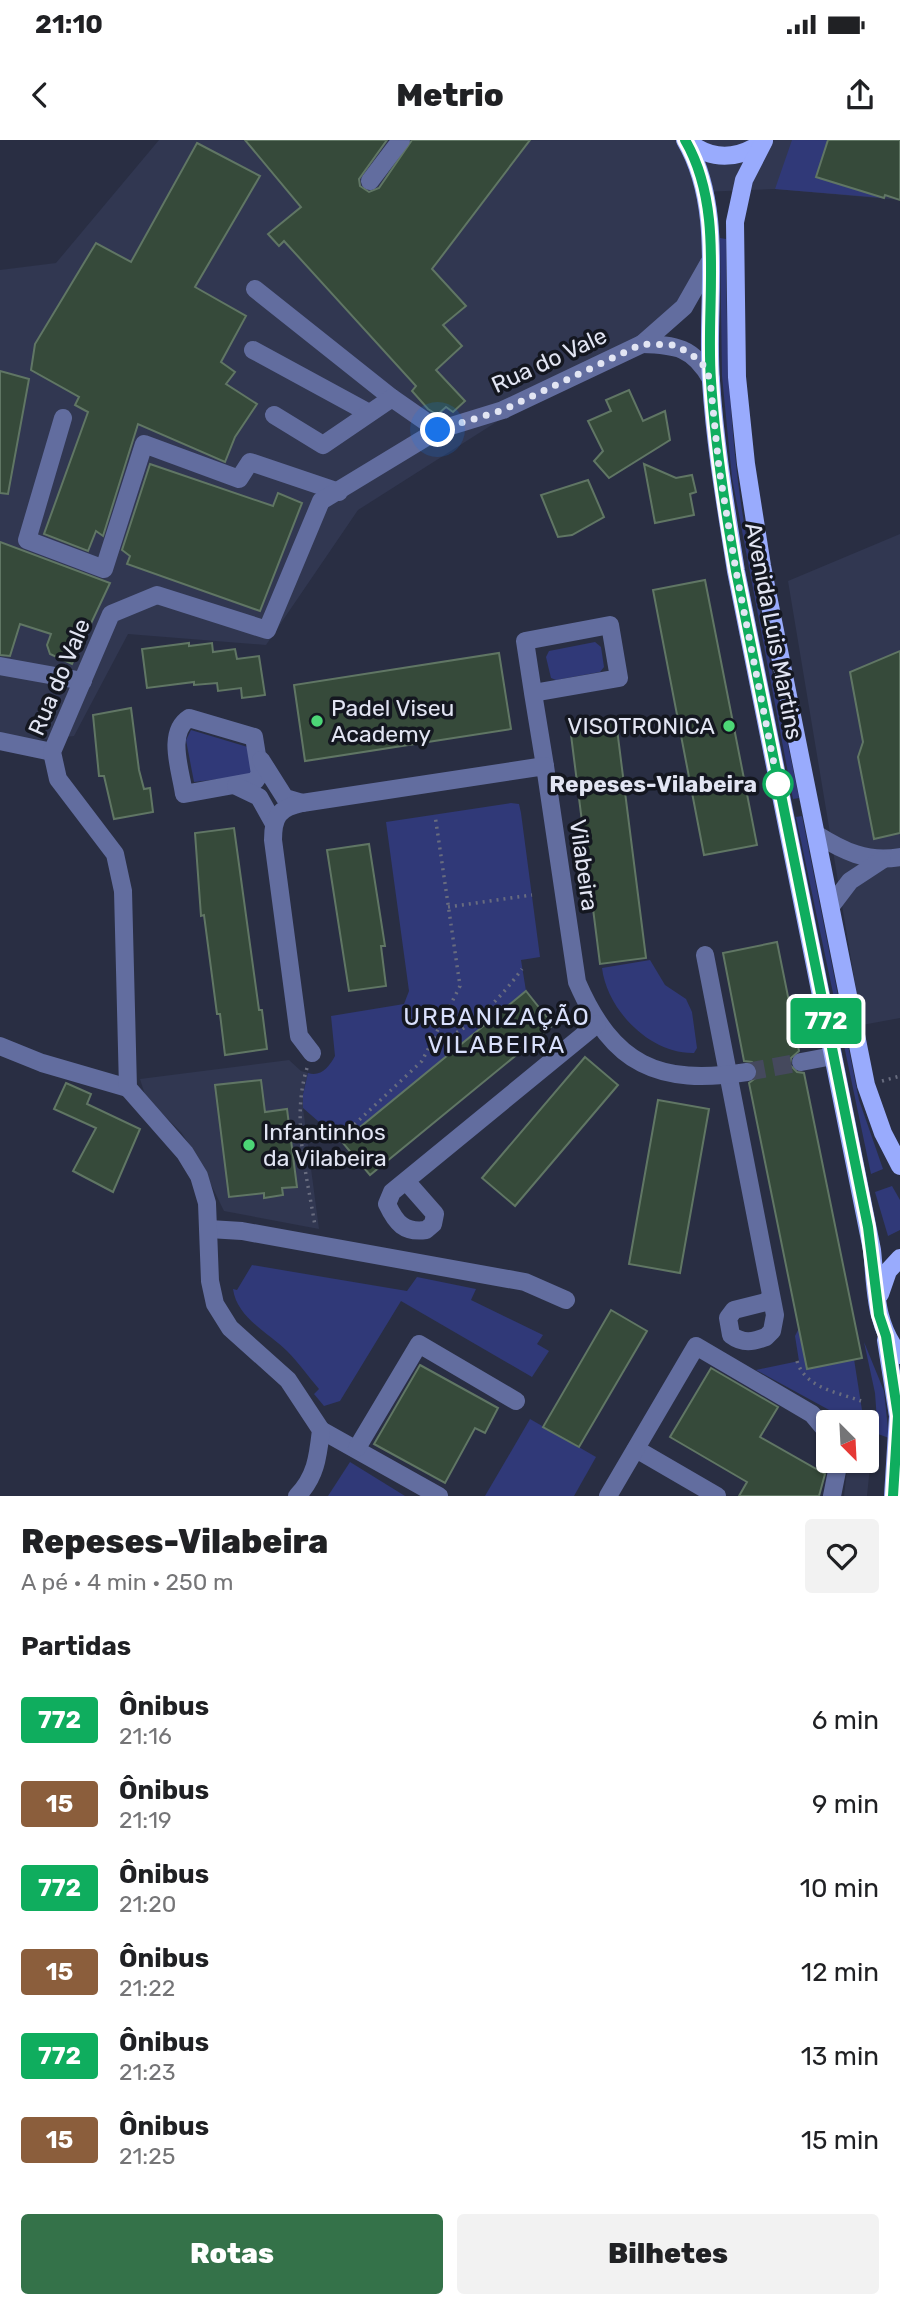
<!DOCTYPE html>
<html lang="pt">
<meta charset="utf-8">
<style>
:root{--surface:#fff;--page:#f2f2f2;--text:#202124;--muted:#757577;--accent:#347249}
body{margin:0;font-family:Rubik,sans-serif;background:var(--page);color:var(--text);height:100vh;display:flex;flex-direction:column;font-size:26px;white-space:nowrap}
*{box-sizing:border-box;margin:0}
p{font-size:23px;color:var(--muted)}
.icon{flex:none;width:38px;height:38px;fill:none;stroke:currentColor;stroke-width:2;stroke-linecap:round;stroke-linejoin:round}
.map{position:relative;height:1356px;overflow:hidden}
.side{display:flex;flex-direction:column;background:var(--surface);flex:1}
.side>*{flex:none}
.badge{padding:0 14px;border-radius:5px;font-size:24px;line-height:46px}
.needle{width:46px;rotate:156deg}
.controls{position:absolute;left:816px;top:1270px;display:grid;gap:14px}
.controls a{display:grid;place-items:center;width:63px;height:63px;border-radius:7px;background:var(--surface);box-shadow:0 2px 5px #0004;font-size:35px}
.you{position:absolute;width:35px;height:35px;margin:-18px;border:5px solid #fff;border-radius:50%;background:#1a73e8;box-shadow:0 0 0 10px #1a73e833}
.map>.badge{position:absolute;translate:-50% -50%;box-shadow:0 0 0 4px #fff}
h2{padding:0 21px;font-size:26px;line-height:63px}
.round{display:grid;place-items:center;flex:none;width:74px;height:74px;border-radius:7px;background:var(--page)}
.summary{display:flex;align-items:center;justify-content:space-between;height:119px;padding:0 21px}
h1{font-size:33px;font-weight:800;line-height:52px}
.cta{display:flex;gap:14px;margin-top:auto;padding:14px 21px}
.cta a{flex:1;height:80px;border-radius:7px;background:var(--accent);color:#fff;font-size:28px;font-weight:800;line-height:80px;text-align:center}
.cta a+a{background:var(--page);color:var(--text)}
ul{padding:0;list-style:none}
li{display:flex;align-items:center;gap:21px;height:84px;padding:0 21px}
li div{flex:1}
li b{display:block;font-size:26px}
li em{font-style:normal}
li .badge{min-width:77px;font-weight:700;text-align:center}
.status{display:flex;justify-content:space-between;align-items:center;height:49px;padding:0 35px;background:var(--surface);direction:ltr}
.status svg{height:19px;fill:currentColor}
header{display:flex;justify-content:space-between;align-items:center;height:91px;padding:0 21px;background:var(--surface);font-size:32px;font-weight:800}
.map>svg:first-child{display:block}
.built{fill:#313751}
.green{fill:#303978}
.building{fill:#364a3a;stroke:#607664;stroke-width:2}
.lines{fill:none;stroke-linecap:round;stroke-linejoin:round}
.minor-tunnel{stroke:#45495d;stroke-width:18;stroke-dasharray:18 9;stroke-linecap:butt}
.path{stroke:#686c7f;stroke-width:3.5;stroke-dasharray:2 5;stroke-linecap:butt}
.minor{stroke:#626d9f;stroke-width:18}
.major{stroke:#99abfd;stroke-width:18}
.line-casing{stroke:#fff;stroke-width:16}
.line{stroke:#0fad5e;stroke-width:10}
.walk{stroke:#e2e5f3;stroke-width:7;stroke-dasharray:0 12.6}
.poi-dot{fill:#4cd676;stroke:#141720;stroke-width:2.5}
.stop-dot{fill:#fff;stroke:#0fad5e;stroke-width:3.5}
.labels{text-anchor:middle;stroke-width:7;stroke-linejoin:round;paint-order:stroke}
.street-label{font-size:23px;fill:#e2e5f3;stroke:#141720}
.poi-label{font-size:23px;fill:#e2e5f3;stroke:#141720;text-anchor:start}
.stop-label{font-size:23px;font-weight:bold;fill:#e2e5f3;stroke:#141720;text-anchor:end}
.neighbourhood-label{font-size:24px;letter-spacing:2px;fill:#d9e0fc;stroke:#141720}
</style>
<div class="status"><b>21:10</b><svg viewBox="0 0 49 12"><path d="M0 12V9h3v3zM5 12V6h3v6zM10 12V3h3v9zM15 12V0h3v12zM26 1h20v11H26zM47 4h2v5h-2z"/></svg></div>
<header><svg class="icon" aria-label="back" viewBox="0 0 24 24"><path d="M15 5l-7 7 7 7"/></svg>Metrio<svg class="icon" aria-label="share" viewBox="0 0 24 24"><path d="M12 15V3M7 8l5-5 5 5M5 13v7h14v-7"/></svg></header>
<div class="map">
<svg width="900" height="1356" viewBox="0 0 900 1356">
<rect width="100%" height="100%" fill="#292e43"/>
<!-- built -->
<g class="built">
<polygon points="159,0 900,0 900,60 775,49 700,52 704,114 687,171 509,274 358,370 266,505 128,494 74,596 0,604 0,130 56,123"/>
<polygon points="900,394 900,878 862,885 788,441"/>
<polygon points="289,920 301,931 308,933 303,953 303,968 319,1089 224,1071 198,1018 181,992 146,958 140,939"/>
<polygon points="866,1296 873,1297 867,1356 844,1356 848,1321 866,1321"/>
</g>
<!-- green -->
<g class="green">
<polygon points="792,0 828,0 816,37 884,58 775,49"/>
<path d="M720,98L726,99C726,177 728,255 737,333C750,442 777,550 799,658L793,659L732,338L722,236Z"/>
<polygon points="595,502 601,507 604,527 600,532 556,540 551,538 546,517 549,511"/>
<polygon points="191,590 251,608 253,635 194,642 186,600"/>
<path d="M511,663L519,664L521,673L540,817L521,820L526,851L342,1002L303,968V954L308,933C321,937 329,927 335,916L331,876L404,864L409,851L386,682Z"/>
<polygon points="802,676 859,960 883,1029 871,1034 796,677"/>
<path d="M650,820L665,845L686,859L692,872L697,908L694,913C650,914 607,870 602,828Z"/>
<polygon points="892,1046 900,1060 900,1090 888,1096 875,1052"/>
<path d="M252,1125L407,1151L417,1137L476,1149L471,1160L543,1195L537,1204L549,1211L532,1237L401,1161L340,1261L324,1266L314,1254L319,1249C308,1236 298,1222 287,1211C268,1192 237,1178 233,1149L237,1150Z"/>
<polygon points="799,1188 854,1219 864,1283 842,1277 756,1230 799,1221 795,1196"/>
<polygon points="864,1202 884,1251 889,1298 878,1294 875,1253"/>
<polygon points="530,1279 596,1317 574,1356 485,1356"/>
<polygon points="350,1322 405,1356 328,1356"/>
</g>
<!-- building -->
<g class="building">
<polygon points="245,0 387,0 359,39 360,46 369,52 379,48 412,0 530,0 432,129 466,166 443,185 462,206 436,230 465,261 453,272 446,267 437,275 428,269 412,251 416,246 284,101 279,106 268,94 301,67"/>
<polygon points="828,0 900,0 900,60 885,55 884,58 816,37"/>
<polygon points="197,3 260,36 195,147 246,176 221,222 235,232 226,244 257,264 235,297 225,322 138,284 103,396 96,391 88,411 44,394 88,272 75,265 79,257 31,230 35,204 96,103 131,122"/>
<polygon points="0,231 29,239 8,354 0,353"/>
<polygon points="629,250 643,281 665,271 670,300 609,338 594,321 603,311 588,281 611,271 606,260"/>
<polygon points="150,324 273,366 278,353 302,363 260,471 127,424 130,416 122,410"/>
<polygon points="644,324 676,338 692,335 696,352 690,354 694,375 655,383"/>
<polygon points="588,340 604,377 572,395 558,397 541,355"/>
<polygon points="0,402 110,443 72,524 50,514 47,505 51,494 20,484 10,516 0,515"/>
<polygon points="705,440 757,705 704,715 653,450"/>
<polygon points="189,503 189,506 212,503 213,512 235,509 237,519 259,516 265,555 242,558 241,548 218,551 217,543 194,545 194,542 147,548 142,509"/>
<polygon points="900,511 900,693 874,699 858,617 863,602 850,532"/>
<polygon points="499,513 511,589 305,621 294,545"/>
<polygon points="131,568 139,630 144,649 150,648 153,672 114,679 104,636 99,636 93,575"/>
<polygon points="616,581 646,818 600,824 570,587"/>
<polygon points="234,688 259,870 262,870 267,909 225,915 220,874 217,874 204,775 201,776 195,693"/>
<polygon points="369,704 385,806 381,806 386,846 349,851 327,710"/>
<polygon points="777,802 799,911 791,918 790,925 797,932 804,933 862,1218 807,1229 749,943 757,937 758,930 752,922 744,921 723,813"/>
<polygon points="526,851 553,885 370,1035 342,1002"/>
<polygon points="585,917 618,945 515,1066 482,1038"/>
<polygon points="261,940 265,972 287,969 297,1047 282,1048 283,1055 264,1058 264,1053 229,1057 215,945"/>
<polygon points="66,943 91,954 87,964 140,989 113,1052 73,1031 96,988 54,969"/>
<polygon points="658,960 709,969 680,1133 629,1124"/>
<polygon points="611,1170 647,1191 579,1307 543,1287"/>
<polygon points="420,1225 498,1268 485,1293 475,1288 445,1343 374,1304"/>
<polygon points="711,1228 778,1267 760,1297 825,1334 819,1356 739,1356 747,1342 670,1297"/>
</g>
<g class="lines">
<!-- minor-tunnel -->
<polyline class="minor-tunnel" points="747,932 801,922"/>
<!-- path -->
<g class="path">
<polyline points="448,767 532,755"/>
<path d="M431,904C468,893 500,859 522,829"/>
<path d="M307,928C291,979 307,1035 315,1086"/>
<polyline points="882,941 900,936"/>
<polyline points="339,999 422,921 460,846 435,675"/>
<path d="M797,1221C805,1248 837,1252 861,1261"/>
</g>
<!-- minor -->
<g class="minor">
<polyline points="370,41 401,0"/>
<path d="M709,123L684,167L642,204C676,205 693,207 711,239"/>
<polyline points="255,149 392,258"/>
<polyline points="253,210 369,273"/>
<polyline points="274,275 323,305 392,258 438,290"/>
<polyline points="63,278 27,400 104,429 144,304 239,339 250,322 339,352"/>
<polyline points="0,526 83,541"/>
<polyline points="533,553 525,501 610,485 619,538 533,553 545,626"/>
<path d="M189,578L254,597L260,634L255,641L184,654C181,631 166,593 189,578Z"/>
<polyline points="0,601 52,612"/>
<polyline points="261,620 285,658 302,663"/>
<polyline points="236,646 259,657 273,682"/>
<path d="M816,694C843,711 867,723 900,717"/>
<polyline points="831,766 850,741 882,720"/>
<path d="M705,815L775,1175L772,1191L766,1197C753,1202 743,1204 731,1195L728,1178L734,1170L766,1162L771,1156"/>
<polyline points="0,906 42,923 128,948"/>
<path d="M312,913L299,896L273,700C273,676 279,668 302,663L545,626L577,842C613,925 658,946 747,932"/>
<polyline points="801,922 833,916"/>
<path d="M406,1041L435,1074L433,1084L426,1090C404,1093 396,1083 387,1064L392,1052L597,884"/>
<polyline points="209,1089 242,1091 525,1142 566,1160"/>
<polyline points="321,1290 439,1356"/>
<polyline points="357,1308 419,1204 516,1261"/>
<polyline points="636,1309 717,1356"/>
<path d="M297,1356C316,1337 318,1316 321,1290L288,1240L230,1188L215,1164L210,1141L207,1063L199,1036L185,1013L128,948L123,751L115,714L58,639L52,612L111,474L157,455L267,490L321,361L438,290L503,270L642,204"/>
<polyline points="608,1356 696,1206 812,1274 828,1293"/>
<polyline points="832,1356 839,1321"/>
</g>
<!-- major -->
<g class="major">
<path d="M685,0C726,70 705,163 711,241C715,305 726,368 736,431L872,1110C876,1147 874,1185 900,1215"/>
<path d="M687,1C712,21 737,20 763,2"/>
<polyline points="764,1 744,40 735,82 737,237 746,324 762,426 866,945 883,993 900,1026"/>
<polyline points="880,1154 888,1131 900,1118"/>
<polyline points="886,1200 898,1276 893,1356"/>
</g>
</g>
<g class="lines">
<!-- line casing -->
<g class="line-casing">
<path id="line" d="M685,0C726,70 705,163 711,241C715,305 725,368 736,431L868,1087L879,1175L886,1196L898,1276L893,1356"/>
</g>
<!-- line -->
<use href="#line" class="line"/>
<!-- walk -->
<polyline class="walk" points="438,290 503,270 642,204 676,205 701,221 710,239 719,328 736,431 778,644"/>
</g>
<!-- markers -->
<g class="poi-dot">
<circle cx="317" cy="581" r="7"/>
<circle cx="729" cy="586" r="7"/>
<circle cx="249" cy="1005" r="7"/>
</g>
<circle class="stop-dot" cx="778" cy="644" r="14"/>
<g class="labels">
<!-- street labels -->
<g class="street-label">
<text transform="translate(549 220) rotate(-25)" y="8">Rua do Vale</text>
<text transform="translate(774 491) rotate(79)" y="8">Avenida Luis Martins</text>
<text transform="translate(59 537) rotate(-67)" y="8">Rua do Vale</text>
<text transform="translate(584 725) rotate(82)" y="8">Vilabeira</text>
</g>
<!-- poi labels -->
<g class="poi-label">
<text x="331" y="576">Padel Viseu<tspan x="331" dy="26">Academy</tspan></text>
<text x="715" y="594" text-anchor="end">VISOTRONICA</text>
<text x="263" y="1000">Infantinhos<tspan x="263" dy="26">da Vilabeira</tspan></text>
</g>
<!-- stop labels -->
<g class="stop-label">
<text x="757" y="652">Repeses-Vilabeira</text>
</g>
<!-- neighbourhood labels -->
<g class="neighbourhood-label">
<text x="497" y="885">URBANIZAÇÃO<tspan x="497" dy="28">VILABEIRA</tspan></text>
</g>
</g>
</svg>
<div class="controls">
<a><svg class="needle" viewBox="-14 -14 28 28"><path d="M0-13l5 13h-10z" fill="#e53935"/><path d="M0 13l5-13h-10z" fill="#757577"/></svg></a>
</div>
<div class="you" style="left:438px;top:290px"></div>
<b class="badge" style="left:826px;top:881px;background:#0fad5e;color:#fff">772</b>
</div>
<section class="side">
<div class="summary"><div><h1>Repeses-Vilabeira</h1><p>A pé · 4 min · 250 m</p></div><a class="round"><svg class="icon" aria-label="heart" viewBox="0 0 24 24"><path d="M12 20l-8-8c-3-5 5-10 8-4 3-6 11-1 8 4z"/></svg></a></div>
<h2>Partidas</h2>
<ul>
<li><span class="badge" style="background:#0fad5e;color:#fff">772</span><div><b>Ônibus</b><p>21:16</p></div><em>6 min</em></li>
<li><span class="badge" style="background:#8b5e3c;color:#fff">15</span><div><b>Ônibus</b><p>21:19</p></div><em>9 min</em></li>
<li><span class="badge" style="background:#0fad5e;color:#fff">772</span><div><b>Ônibus</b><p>21:20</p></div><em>10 min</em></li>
<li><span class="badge" style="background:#8b5e3c;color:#fff">15</span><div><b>Ônibus</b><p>21:22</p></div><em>12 min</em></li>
<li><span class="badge" style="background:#0fad5e;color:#fff">772</span><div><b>Ônibus</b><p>21:23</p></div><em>13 min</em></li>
<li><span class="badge" style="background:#8b5e3c;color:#fff">15</span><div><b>Ônibus</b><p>21:25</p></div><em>15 min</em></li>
</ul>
<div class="cta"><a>Rotas</a><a>Bilhetes</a></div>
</section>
